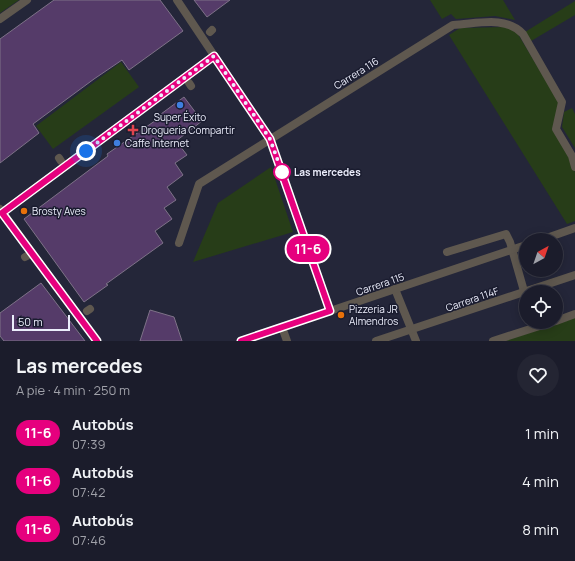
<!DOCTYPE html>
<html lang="es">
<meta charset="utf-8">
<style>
:root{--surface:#1b1c2b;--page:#242533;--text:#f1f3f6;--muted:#a0a1a9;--line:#393a47}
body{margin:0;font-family:Manrope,sans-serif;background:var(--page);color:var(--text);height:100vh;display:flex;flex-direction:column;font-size:15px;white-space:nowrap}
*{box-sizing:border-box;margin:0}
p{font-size:13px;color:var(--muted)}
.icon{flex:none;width:22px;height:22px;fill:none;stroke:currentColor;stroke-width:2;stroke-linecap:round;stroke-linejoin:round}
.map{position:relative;height:341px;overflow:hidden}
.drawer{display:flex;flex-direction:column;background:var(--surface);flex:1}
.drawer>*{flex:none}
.badge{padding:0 8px;border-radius:13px;font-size:14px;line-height:26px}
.needle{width:26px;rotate:40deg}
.tools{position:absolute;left:519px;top:233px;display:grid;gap:8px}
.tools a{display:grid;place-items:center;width:44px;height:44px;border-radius:50%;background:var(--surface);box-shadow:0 2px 10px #0003,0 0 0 1px var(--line);font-size:20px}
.scale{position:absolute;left:12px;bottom:10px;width:58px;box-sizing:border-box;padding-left:4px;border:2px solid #eceefc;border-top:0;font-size:11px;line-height:14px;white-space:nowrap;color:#eceefc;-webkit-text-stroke:3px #1a1c2f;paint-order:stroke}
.you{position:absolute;width:20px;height:20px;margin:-10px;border:3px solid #fff;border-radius:50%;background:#1a73e8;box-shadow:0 0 0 6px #1a73e833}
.map>.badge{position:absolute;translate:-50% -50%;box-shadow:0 0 0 2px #fff}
.round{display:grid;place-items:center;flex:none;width:42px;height:42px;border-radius:21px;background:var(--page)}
.summary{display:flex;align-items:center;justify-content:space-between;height:68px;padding:0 16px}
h1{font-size:19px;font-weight:700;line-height:30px}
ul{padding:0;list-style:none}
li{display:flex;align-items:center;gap:12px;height:48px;padding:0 16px}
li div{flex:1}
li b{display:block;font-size:15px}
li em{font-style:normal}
li .badge{min-width:44px;font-weight:700;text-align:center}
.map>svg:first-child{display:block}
.green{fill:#273d18}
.building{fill:#553b69;stroke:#7e7288}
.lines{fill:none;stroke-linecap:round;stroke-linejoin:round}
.minor{stroke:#5f584f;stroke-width:8}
.line-casing{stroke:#fff;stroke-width:9}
.line{stroke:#e6007e;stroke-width:6}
.walk{stroke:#eceefc;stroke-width:4;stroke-dasharray:0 7.2}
.shop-dot{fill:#3f7fe0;stroke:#1a1c2f;stroke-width:1.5}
.health-dot{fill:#e0444e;stroke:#1a1c2f;stroke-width:1.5}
.stop-dot{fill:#fff;stroke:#e6007e;stroke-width:2}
.food-dot{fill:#e8710a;stroke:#1a1c2f;stroke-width:1.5}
.labels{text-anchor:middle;stroke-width:3;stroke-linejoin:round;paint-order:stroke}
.street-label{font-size:10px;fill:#eceefc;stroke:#1a1c2f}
.poi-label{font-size:10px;fill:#eceefc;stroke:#1a1c2f;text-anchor:start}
.stop-label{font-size:10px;font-weight:bold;fill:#eceefc;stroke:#1a1c2f;text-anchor:start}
</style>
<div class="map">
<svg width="575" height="341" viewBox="0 0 575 341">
<rect width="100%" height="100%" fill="#242639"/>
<!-- green -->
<g class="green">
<polygon points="0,0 19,0 0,13"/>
<polygon points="430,0 503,0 515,20 495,16 456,19 451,14 442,19"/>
<polygon points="575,1 575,15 531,41 525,32"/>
<polygon points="505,27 516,31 559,102 553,129 571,158 571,165 575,172 575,221 567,224 449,35 460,28"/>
<polygon points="121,62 139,87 53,149 36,126"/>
<polygon points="572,108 575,114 575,148 562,127 564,112"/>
<polygon points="271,167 293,232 193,262 218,203"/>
<polygon points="575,314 575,341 493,341"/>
</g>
<!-- building -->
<g class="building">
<polygon points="54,0 160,0 183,31 129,70 122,60 94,79 33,124 39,133 0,163 0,39"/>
<polygon points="194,0 230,0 207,17"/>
<polygon points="184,97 202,121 176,141 187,155 175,163 183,175 167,187 176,200 164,208 172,219 155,231 163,243 106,284 108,285 84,302 24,219 108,156 107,154 162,116 161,114"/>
<polygon points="41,283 85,341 4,341 0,336 0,313"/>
<polygon points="150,310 174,317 182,341 140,341"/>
</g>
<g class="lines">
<!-- minor -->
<g class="minor">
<polyline points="177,0 270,139 330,311"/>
<polyline points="0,19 27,0"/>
<polyline points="210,32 212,30"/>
<polyline points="189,83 191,86"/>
<polyline points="59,158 61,161"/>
<polyline points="0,209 97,341"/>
<polyline points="0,214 214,56"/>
<polyline points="541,240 575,228"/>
<path d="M179,243L199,184L453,25C477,24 505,15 523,34L562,102L556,129L572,156L575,167"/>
<polyline points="447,252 506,234 510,242 526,298"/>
<polyline points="25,257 27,256"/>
<polyline points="395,289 416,341"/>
<polyline points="87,311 90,309"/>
<polyline points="556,321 575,314"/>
<polyline points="282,327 287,341"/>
<polyline points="241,341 526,245"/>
<polyline points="376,341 575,275"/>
<polyline points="493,341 552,322"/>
</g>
</g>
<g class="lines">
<!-- line casing -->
<g class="line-casing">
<polyline id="line" points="97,341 2,213 214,56 270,139 330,311 241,341"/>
</g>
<!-- line -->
<use href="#line" class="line"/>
<!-- walk -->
<polyline class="walk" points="86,151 214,56 270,139 282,172"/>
</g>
<!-- markers -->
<g class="shop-dot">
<circle cx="180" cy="105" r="4"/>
<circle cx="117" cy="143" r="4"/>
</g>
<path class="health-dot" d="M131 124h4v4h4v4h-4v4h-4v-4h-4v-4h4z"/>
<circle class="stop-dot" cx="282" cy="172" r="8"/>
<g class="food-dot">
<circle cx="24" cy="211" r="4"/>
<circle cx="341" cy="315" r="4"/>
</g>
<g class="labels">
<!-- street labels -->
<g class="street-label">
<text transform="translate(356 73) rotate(-32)" y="4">Carrera 116</text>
<text transform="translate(380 284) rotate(-19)" y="4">Carrera 115</text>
<text transform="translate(472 299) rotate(-19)" y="4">Carrera 114F</text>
</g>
<!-- poi labels -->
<g class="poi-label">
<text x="180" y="121" text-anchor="middle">Super Éxito</text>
<text x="141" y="134">Drogueria Compartir</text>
<text x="125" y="147">Caffe Internet</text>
<text x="32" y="215">Brosty Aves</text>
<text x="349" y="313">Pizzeria JR<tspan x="349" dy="12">Almendros</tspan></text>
</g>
<!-- stop labels -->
<g class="stop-label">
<text x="294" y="176">Las mercedes</text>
</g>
</g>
</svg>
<div class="tools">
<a><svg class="needle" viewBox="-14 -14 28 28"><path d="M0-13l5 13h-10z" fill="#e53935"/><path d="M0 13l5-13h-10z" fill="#a0a1a9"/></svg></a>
<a><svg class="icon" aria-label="locate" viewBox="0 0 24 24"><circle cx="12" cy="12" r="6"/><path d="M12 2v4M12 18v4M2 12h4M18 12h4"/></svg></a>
</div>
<div class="scale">50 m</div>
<div class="you" style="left:86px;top:151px"></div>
<b class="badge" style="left:308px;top:249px;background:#e6007e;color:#fff">11-6</b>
</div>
<section class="drawer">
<div class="summary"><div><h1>Las mercedes</h1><p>A pie · 4 min · 250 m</p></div><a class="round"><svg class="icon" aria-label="heart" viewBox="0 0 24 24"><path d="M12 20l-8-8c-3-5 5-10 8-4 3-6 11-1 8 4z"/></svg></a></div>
<ul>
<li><span class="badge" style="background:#e6007e;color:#fff">11-6</span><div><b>Autobús</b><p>07:39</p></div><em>1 min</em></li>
<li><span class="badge" style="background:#e6007e;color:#fff">11-6</span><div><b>Autobús</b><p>07:42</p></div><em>4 min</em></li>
<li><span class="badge" style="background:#e6007e;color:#fff">11-6</span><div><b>Autobús</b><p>07:46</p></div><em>8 min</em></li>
</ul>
</section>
